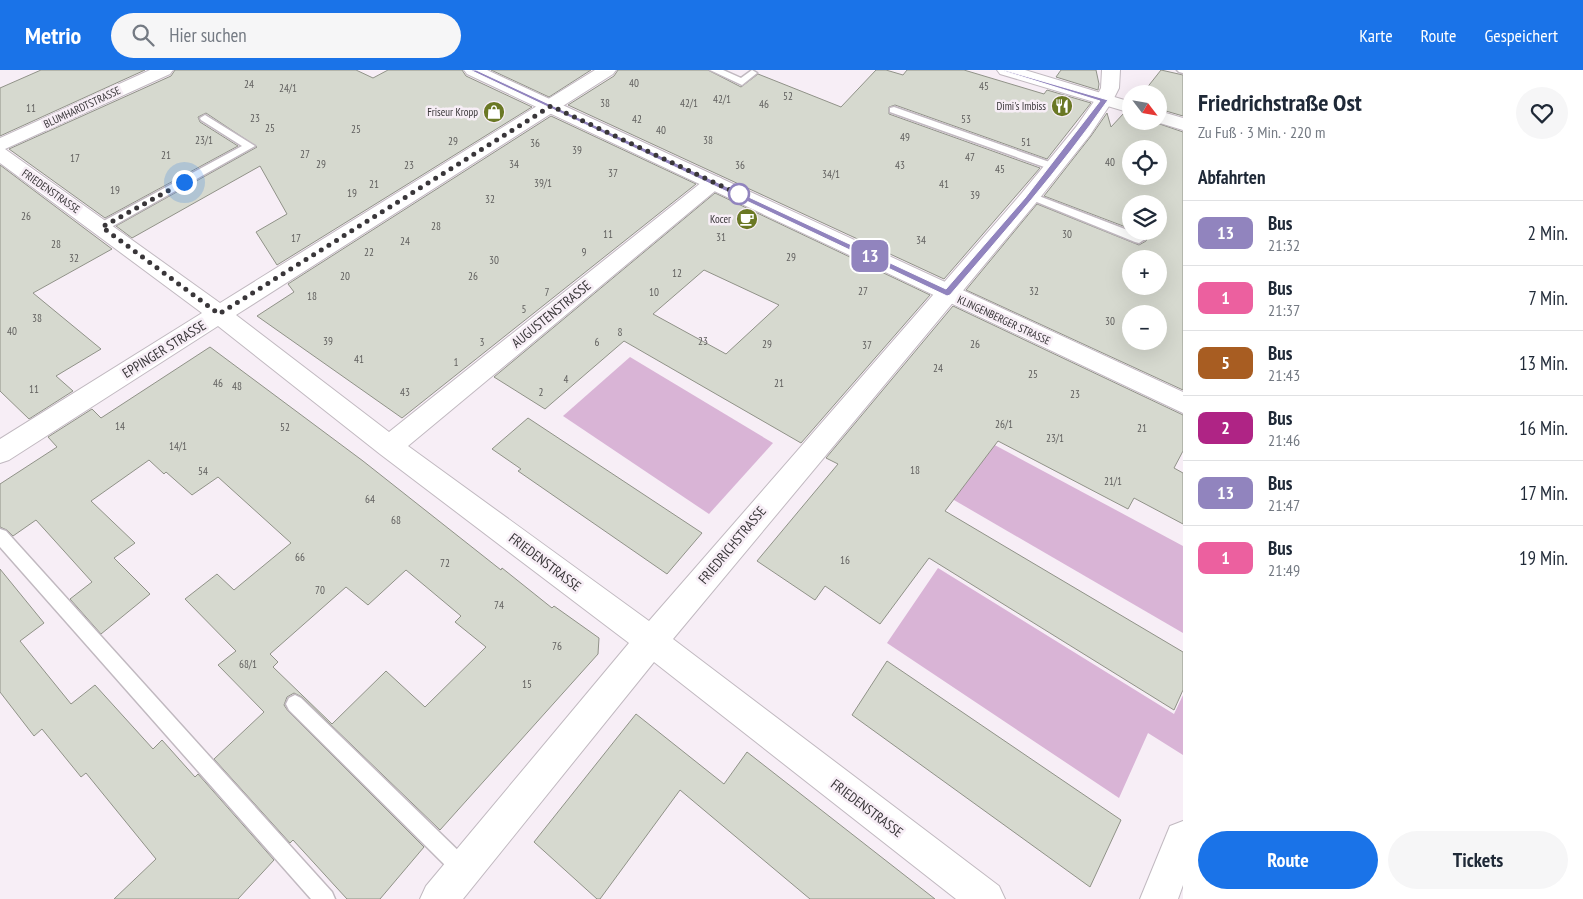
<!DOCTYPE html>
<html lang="de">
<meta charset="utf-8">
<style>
:root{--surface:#fff;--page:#f6f6f7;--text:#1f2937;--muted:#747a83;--line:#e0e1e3;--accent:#1a73e8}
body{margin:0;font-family:"PT Sans Narrow",sans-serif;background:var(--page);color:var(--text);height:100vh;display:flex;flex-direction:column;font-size:19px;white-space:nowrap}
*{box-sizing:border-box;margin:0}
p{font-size:16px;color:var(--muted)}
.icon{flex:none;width:28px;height:28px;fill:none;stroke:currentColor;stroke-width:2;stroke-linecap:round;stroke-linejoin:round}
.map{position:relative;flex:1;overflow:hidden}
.details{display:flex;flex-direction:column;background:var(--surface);width:400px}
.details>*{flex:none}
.badge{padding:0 10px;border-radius:8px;font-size:18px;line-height:32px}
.needle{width:32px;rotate:121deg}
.tools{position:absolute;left:1122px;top:15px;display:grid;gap:10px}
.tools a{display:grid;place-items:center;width:45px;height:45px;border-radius:50%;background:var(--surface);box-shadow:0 5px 20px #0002;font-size:25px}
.you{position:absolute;width:25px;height:25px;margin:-12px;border:4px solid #fff;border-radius:50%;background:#1a73e8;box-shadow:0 0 0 8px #1a73e833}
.map>.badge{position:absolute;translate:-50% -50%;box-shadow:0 0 0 2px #fff}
h2{padding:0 15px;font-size:19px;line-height:45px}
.round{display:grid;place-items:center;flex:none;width:52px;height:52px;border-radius:26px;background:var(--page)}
.head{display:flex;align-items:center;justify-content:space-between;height:85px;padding:0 15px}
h1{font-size:24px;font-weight:800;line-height:38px}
.primary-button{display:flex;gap:10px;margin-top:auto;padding:10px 15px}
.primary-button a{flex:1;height:58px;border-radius:30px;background:var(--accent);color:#fff;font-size:20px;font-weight:800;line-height:58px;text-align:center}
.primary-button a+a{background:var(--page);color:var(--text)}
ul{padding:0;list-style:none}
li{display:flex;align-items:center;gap:15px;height:65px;padding:0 15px;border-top:1px solid var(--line)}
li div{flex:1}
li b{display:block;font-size:19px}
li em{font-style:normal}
li .badge{min-width:55px;font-weight:700;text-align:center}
header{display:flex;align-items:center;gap:30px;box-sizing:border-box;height:70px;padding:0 25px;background:var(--accent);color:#fff}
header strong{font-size:24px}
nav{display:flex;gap:28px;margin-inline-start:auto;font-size:18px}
.search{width:350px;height:45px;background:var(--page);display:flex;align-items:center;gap:12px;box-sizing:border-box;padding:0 18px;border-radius:28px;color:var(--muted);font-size:19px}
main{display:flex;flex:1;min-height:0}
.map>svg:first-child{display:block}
.green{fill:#d9b4d6}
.building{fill:#d6d9cf;stroke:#909288;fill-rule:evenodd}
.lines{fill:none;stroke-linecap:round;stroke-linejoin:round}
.service-casing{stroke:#c1b9c0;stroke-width:3}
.minor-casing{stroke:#c1b9c0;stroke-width:2}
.tertiary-casing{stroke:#c1b9c0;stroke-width:2}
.service{fill:#fff;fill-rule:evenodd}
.minor{fill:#fff;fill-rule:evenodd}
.tertiary{fill:#fff;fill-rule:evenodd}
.line{fill:#9184be;stroke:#fff}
.walk{stroke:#393639;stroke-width:5;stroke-dasharray:0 9}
.stop-dot{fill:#fff;stroke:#9184be;stroke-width:2.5}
.labels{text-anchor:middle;stroke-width:5;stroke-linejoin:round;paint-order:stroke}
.number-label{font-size:11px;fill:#605f5e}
.far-poi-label{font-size:11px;fill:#393639;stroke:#f7eef6;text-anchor:end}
.far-street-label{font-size:11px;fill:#393639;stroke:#f7eef6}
.street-label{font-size:14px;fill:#393639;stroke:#f7eef6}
</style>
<header>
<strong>Metrio</strong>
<div class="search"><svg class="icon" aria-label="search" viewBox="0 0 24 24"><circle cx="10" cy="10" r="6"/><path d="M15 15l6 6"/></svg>Hier suchen</div>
<nav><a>Karte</a><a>Route</a><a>Gespeichert</a></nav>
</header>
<main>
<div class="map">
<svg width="1183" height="829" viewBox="0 0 1183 829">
<rect width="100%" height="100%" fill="#f7eef6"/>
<!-- green -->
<g class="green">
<polygon points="630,287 773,373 709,444 563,346"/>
<polygon points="963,358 1183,476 1183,563 923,412"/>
<polygon points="938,498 1174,644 1183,625 1183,685 1148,663 1119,728 887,573"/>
</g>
<!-- building -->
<g class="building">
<polygon points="41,0 145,0 0,66 0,18"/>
<polygon points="175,0 356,0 373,8 388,0 462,0 466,6 532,37 277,195 256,162 287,144 260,96 132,168 116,156 257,77 206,43 198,47 200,52 238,76 105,148 9,79 171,6"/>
<polygon points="491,0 591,0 549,27"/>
<polygon points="618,0 708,0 741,17 758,4 841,37 876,0 886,0 903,5 907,0 964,0 1044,24 1047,20 1091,33 1047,89 895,35 889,37 889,44 1040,98 944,209 568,35 614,6"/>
<polygon points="1061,0 1096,0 1099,14 1098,20 1056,7"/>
<polygon points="1161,0 1183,5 1183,46 1159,39 1159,24 1142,24"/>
<path d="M1107,43L1111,57L1124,43L1131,45V51H1151L1183,62V320L966,220L1037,134L1139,175L1146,171L1147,168L1144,164L1136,161H1159V134H1131V159L1044,126L1091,66ZM1131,79H1159V106H1131ZM1131,189H1159V216H1131ZM1131,244H1159V271H1131Z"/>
<polygon points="551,46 696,114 402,348 257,246 294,222 288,214"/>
<polygon points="0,95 112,179 33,223 101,279 56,306 73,321 29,349 0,321"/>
<path d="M715,123L930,225L801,373L624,271L545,339L494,307ZM704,200L779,235L726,284L653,244Z"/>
<polygon points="953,236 1183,345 1183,381 1174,398 1183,403 1183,454 1134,428 1128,439 998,371 945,441 1183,582 1183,620 1174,640 929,488 880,554 825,516 815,530 757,491 838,394 826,388"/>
<path d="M210,277L363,391L501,500L502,498L552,538L554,536L599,568L598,584L440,760L302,627L294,623L287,627L284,635L288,641L424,777L380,829H347L293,770L290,773L214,689L264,642L218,595L236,581L185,529L217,504L234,520L291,473L218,407L192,425L166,402L164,404L149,390L91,431L135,473L114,488L150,524L101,564L70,529L92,512L36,450L13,466L7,460L0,457V414L57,377L48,367L92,339L101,348ZM406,500L461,546L455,552L486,577L425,637L386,601L332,654L273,597L278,592L270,584L346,517L368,535Z"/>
<polygon points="528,348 702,463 667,504 518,401 521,399 492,379"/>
<polygon points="0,499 44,553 20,571 71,634 95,615 153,679 162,670 195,707 198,704 274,790 238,829 114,829 156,789 86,703 81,707 42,659 34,666 0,622"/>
<polygon points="887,591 1121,750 1090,817 852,645"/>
<polygon points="636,644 724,714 747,682 935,829 810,829 680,720 600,829 597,829 534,772"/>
</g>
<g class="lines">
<!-- service casing -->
<g class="service-casing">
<g id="service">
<polygon points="710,0 723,0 741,8 752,0 757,3 742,15"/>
<polygon points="1177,0 1183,0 1183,3 1179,2"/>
<polygon points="894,37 1058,95 1059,97 1054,100 1050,99 890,42 890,38"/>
<polygon points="205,45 255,76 106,160 98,160 96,157 98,154 242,76 201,50 200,48"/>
<polygon points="1031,123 1143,166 1145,169 1139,173 1135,172 1027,128 1025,126"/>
<polygon points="0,459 6,461 332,822 335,829 311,829 0,477"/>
<polygon points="295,625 301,628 470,792 473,799 470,806 463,809 456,806 289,640 286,634 289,628"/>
</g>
</g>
<!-- minor casing -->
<g class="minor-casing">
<g id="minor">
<polygon points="150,0 173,0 170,4 5,79 220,233 595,0 616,0 613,4 236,245 389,362 707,108 714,106 721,108 724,112 721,116 408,376 649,551 1021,124 1076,57 1095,30 1101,18 1102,0 1120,0 1119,18 1113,30 1090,65 1035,134 673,569 999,816 1005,829 956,829 654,592 463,829 420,829 426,816 629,573 380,384 218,256 9,390 0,393 0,369 202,243 0,93 0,68"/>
<polygon points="1183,751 1183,815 1178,829 1140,829 1170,756"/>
</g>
</g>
<!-- tertiary casing -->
<g class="tertiary-casing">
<g id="tertiary">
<polygon points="464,0 487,0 1183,322 1183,343 467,4"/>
<polygon points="997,0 1025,0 1131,32 1131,43 1000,4"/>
<polygon points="1159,41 1183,48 1183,60 1153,51 1159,51"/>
</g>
</g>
<!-- service -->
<use href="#service" class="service"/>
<!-- minor -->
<use href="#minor" class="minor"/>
<!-- tertiary -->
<use href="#tertiary" class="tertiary"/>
</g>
<!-- line -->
<path class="line" d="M470,0H476L946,219L1025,128L1100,31L1004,1V0L1108,30C1060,99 1004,162 950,225L947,226Z"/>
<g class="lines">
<!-- walk -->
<polyline class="walk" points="184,112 102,157 219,244 551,36 741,125 739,124"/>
</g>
<!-- icons -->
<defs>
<g id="restaurant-disc" transform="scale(1.125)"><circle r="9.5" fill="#6a7824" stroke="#f7eef6"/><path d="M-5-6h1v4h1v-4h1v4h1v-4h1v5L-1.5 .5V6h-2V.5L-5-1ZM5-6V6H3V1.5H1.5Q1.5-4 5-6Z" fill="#fff"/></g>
<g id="shop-disc" transform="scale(1.125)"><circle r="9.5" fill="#6a7824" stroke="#f7eef6"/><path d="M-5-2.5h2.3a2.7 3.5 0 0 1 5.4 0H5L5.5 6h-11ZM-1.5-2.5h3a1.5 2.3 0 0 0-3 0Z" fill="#fff"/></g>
<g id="cafe-disc" transform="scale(1.125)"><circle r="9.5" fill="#6a7824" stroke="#f7eef6"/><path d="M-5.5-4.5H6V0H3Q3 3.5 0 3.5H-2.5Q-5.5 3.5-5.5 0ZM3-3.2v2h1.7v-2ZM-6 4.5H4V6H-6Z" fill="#fff"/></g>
</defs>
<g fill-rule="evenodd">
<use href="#restaurant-disc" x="1062" y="36"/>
<use href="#shop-disc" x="494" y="42"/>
<use href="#cafe-disc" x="747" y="149"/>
</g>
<!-- markers -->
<circle class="stop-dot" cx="739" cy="124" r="10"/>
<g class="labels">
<!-- number labels -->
<g class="number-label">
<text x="634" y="17">40</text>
<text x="249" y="18">24</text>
<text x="984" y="20">45</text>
<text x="288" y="22">24/1</text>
<text x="788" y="30">52</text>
<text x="722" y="33">42/1</text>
<text x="605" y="37">38</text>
<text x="689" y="37">42/1</text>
<text x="764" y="38">46</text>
<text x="31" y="42">11</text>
<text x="255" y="52">23</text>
<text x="637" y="53">42</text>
<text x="966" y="53">53</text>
<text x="270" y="62">25</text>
<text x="356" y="63">25</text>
<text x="661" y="64">40</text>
<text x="905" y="71">49</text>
<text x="204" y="74">23/1</text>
<text x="708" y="74">38</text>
<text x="453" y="75">29</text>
<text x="1026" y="76">51</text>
<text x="535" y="77">36</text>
<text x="577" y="84">39</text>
<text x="305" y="88">27</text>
<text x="166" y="89">21</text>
<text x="970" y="91">47</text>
<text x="75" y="92">17</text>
<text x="1110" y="96">40</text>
<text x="321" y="98">29</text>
<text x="514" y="98">34</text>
<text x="409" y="99">23</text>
<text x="740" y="99">36</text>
<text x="900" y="99">43</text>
<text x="1000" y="103">45</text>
<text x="613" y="107">37</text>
<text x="831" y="108">34/1</text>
<text x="543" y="117">39/1</text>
<text x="374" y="118">21</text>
<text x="944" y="118">41</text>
<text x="115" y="124">19</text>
<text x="352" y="127">19</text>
<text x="975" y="129">39</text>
<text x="490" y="133">32</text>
<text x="26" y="150">26</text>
<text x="436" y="160">28</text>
<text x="608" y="168">11</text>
<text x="1067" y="168">30</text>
<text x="721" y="171">31</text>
<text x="296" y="172">17</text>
<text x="921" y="174">34</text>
<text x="405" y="175">24</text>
<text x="56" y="178">28</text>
<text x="369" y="186">22</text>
<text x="584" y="186">9</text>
<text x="791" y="191">29</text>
<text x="74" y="192">32</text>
<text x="494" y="194">30</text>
<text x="677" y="207">12</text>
<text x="345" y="210">20</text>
<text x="473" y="210">26</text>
<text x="863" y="225">27</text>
<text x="1034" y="225">32</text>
<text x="547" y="226">7</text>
<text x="654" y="226">10</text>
<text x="312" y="230">18</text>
<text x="524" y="243">5</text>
<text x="37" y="252">38</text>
<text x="1110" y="255">30</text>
<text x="12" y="265">40</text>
<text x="620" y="266">8</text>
<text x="328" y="275">39</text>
<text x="703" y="275">23</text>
<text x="482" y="276">3</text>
<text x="597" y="276">6</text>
<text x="767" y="278">29</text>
<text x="975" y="278">26</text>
<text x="867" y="279">37</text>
<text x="359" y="293">41</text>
<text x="456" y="296">1</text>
<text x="938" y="302">24</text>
<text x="1033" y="308">25</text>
<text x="566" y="313">4</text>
<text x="218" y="317">46</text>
<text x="779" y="317">21</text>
<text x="237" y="320">48</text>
<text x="34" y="323">11</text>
<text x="405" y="326">43</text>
<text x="541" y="326">2</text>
<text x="1075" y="328">23</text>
<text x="1004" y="358">26/1</text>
<text x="120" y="360">14</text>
<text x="285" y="361">52</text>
<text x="1142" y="362">21</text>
<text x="1055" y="372">23/1</text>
<text x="178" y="380">14/1</text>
<text x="915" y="404">18</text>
<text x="203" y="405">54</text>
<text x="1113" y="415">21/1</text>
<text x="370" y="433">64</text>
<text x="396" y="454">68</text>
<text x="300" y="491">66</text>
<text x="845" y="494">16</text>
<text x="445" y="497">72</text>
<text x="320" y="524">70</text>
<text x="499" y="539">74</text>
<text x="557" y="580">76</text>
<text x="248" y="598">68/1</text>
<text x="527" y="618">15</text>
</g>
<!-- far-poi labels -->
<g class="far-poi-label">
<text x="1046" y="40">Dimi's Imbiss</text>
<text x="478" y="46">Friseur Kropp</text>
<text x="731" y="153">Kocer</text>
</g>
<!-- far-street labels -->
<g class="far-street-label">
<text transform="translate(82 37) rotate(-25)" y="4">BLUMHARDTSTRASSE</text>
<text transform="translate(51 121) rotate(35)" y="4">FRIEDENSTRASSE</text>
<text transform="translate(1004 250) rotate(25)" y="4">KLINGENBERGER STRASSE</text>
</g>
<!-- street labels -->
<g class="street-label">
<text transform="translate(551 244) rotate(-39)" y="5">AUGUSTENSTRASSE</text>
<text transform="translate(164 279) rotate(-32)" y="5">EPPINGER STRASSE</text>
<text transform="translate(732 475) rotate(-50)" y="5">FRIEDRICHSTRASSE</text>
<text transform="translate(545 492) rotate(37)" y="5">FRIEDENSTRASSE</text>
<text transform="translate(867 738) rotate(37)" y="5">FRIEDENSTRASSE</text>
</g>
</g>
</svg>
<div class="tools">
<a><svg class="needle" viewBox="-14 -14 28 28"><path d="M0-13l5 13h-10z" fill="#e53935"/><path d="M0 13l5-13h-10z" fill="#747a83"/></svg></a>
<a><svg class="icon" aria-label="locate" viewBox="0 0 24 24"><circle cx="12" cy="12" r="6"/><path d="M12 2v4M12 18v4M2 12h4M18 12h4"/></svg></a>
<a><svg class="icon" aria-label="layers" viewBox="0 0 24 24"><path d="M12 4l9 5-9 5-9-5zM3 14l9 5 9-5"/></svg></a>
<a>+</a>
<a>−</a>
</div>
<div class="you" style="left:184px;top:112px"></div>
<b class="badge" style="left:870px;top:186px;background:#9184be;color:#fff">13</b>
</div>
<section class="details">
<div class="head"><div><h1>Friedrichstraße Ost</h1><p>Zu Fuß · 3 Min. · 220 m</p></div><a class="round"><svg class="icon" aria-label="heart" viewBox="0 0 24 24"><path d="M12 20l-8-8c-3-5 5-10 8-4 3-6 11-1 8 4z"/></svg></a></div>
<h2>Abfahrten</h2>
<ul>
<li><span class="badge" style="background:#9184be;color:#fff">13</span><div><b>Bus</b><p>21:32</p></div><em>2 Min.</em></li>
<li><span class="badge" style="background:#ec609f;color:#fff">1</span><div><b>Bus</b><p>21:37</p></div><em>7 Min.</em></li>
<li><span class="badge" style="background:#a85d22;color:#fff">5</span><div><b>Bus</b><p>21:43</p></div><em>13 Min.</em></li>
<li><span class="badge" style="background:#af2485;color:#fff">2</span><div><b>Bus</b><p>21:46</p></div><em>16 Min.</em></li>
<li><span class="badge" style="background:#9184be;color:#fff">13</span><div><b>Bus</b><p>21:47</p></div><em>17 Min.</em></li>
<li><span class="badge" style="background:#ec609f;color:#fff">1</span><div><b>Bus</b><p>21:49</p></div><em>19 Min.</em></li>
</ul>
<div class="primary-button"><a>Route</a><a>Tickets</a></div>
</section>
</main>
